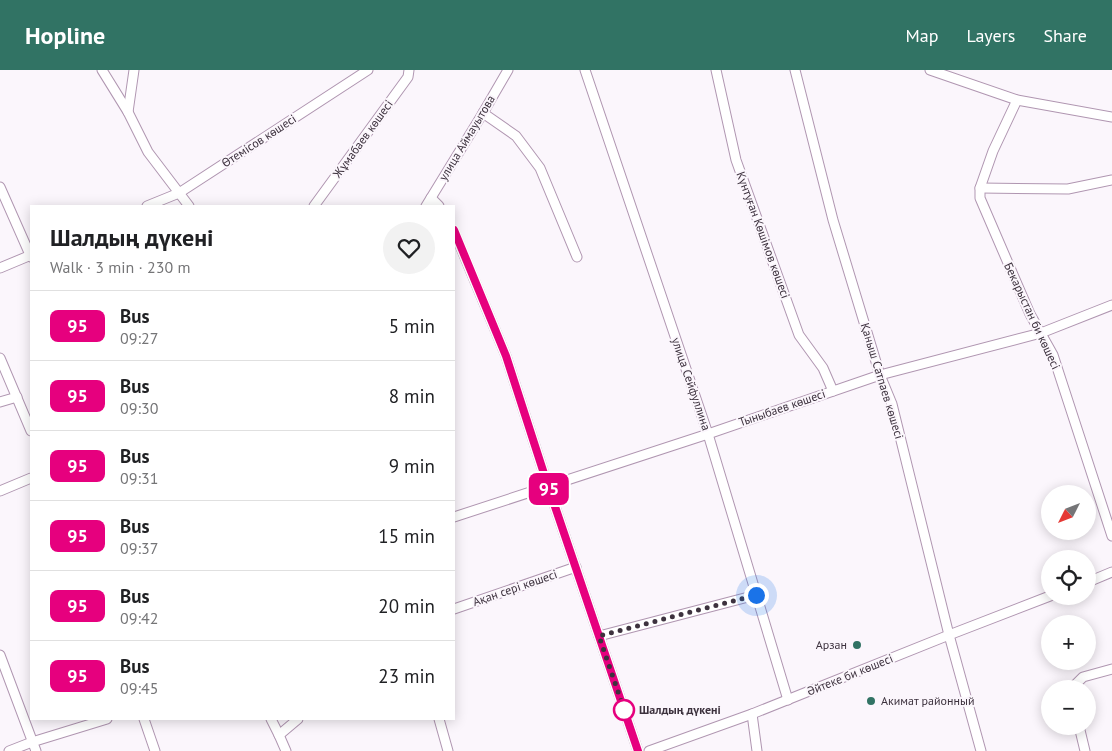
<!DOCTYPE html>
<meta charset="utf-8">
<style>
:root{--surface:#fff;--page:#f2f2f2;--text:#202124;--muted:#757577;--line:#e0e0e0;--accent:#317364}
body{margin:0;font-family:"PT Sans",sans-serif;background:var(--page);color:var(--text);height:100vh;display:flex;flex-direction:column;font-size:19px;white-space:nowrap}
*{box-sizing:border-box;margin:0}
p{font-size:16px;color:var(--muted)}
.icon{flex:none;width:28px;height:28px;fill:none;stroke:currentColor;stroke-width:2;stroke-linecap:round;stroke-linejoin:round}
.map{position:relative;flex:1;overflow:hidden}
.side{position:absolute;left:30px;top:135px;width:425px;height:515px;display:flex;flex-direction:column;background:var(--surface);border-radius:0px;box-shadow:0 2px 12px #0003}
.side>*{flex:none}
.badge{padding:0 10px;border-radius:8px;font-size:18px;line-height:32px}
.needle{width:32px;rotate:228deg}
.buttons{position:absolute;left:1041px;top:415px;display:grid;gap:10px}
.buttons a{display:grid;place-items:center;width:55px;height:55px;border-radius:50%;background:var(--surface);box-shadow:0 2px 12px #0003;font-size:25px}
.you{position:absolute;width:25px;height:25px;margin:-12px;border:4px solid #fff;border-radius:50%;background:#1a73e8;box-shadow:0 0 0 8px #1a73e833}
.map>.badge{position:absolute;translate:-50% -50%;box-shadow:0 0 0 2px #fff}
.round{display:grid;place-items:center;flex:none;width:52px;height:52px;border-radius:26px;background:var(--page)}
.overview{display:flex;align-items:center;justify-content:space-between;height:85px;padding:0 20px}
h1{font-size:24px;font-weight:700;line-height:38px}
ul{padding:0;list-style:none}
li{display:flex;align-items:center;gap:15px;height:70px;padding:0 20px;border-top:1px solid var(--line)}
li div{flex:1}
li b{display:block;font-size:19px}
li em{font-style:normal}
li .badge{min-width:55px;font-weight:700;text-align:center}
header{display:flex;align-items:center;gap:30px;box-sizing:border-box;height:70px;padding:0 25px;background:var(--accent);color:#fff}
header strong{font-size:24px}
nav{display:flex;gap:28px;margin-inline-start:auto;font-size:18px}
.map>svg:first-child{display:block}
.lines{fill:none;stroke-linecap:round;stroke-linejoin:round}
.street-casing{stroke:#b096b1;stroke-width:11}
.street{stroke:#fff;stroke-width:9}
.line-casing{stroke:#fff;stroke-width:11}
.line{stroke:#e6007e;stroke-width:8}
.walk{stroke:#3d323e;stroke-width:5;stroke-dasharray:0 9}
.poi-dot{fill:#317364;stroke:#fbf6fc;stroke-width:2}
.stop-dot{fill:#fff;stroke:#e6007e;stroke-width:2.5}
.labels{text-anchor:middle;stroke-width:4;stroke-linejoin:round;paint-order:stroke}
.street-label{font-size:12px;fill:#3d323e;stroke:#fbf6fc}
.poi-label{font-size:12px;fill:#3d323e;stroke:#fbf6fc;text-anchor:end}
.stop-label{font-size:12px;font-weight:bold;fill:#3d323e;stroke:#fbf6fc;text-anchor:start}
</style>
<header>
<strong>Hopline</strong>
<nav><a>Map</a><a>Layers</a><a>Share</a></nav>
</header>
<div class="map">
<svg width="1112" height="681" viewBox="0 0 1112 681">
<rect width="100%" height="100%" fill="#fbf6fc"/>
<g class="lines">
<!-- street casing -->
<g class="street-casing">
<g id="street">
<polyline points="102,0 128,42 148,82 189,136"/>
<polyline points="585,0 708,364 788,630"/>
<polyline points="716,0 736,90 799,265 823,298 833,321"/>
<polyline points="795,0 833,150 880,305 892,334 949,565 981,681"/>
<polyline points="930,0 1017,30 1112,47"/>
<polyline points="1017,30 993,81 980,118 980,128 1030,244 1053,285 1112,466"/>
<polyline points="128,42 134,0"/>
<polyline points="483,43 516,66 540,98 577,187"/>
<polyline points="0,117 31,187"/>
<polyline points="980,118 1068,119 1112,110"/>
<polyline points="431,128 439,136"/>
<polyline points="147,136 179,123 368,0"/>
<polyline points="314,136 408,7 409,0"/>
<polyline points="426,136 483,43 508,0"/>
<polyline points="454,161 506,286 548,416 638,681"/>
<polyline points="0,198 31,185"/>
<polyline points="0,288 31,361"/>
<polyline points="0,332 17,327"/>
<polyline points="0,421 31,408"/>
<polyline points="454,447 708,364 880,305 1041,263 1112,235"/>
<polyline points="1088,512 1112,502"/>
<polyline points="454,539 576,497"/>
<polyline points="599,566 756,525"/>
<polyline points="0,585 36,681"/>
<polyline points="1071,619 1083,607 1112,599"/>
<polyline points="752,644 757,681"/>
<polyline points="144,649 155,681"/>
<polyline points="271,649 279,665 286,681"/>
<polyline points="439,649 448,681"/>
<polyline points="1079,656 1085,681"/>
<polyline points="279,665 298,649"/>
<polyline points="9,681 32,672 107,649"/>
<polyline points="649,681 752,644 949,565 1050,526"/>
</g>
</g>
<!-- street -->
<use href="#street" class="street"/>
</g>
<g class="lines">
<!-- line casing -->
<g class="line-casing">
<polyline id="line" points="454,160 506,286 548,416 638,681"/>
</g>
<!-- line -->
<use href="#line" class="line"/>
<!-- walk -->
<polyline class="walk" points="624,640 627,648 599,566 756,525"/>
</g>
<!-- markers -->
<g class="poi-dot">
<circle cx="857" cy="575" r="5"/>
<circle cx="871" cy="631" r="5"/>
</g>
<circle class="stop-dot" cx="624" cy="640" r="10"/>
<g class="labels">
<!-- street labels -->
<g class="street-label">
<text transform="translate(467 68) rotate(-59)" y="4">улица Аймауытова</text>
<text transform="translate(363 69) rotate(-54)" y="4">Жұмабаев көшесі</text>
<text transform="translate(259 71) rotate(-33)" y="4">Өтемісов көшесі</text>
<text transform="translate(763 165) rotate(70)" y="4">Күнтуған Көшімов көшесі</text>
<text transform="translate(1032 246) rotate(65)" y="4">Бекарыстан би көшесі</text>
<text transform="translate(882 311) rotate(73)" y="4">Қаныш Сатпаев көшесі</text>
<text transform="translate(691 314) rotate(71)" y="4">улица Сейфуллина</text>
<text transform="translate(782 338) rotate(-19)" y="4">Тыныбаев көшесі</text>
<text transform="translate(515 518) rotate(-19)" y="4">Ақан сері көшесі</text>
<text transform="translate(850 605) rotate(-22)" y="4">Әйтеке би көшесі</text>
</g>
<!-- poi labels -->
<g class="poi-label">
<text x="847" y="579">Арзан</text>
<text x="881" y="635" text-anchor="start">Акимат районный</text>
</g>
<!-- stop labels -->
<g class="stop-label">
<text x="639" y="644">Шалдың дүкені</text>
</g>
</g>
</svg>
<div class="buttons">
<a><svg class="needle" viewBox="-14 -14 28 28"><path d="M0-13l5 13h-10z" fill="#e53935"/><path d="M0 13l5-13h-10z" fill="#757577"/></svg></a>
<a><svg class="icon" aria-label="locate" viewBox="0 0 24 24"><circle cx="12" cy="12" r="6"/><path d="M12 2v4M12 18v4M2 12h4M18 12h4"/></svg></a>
<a>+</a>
<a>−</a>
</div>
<div class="you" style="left:756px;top:525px"></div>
<b class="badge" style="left:549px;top:419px;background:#e6007e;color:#fff">95</b>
<section class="side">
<div class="overview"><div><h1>Шалдың дүкені</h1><p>Walk · 3 min · 230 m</p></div><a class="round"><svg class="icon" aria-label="heart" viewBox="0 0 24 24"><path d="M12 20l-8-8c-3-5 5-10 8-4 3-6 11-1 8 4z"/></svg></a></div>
<ul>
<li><span class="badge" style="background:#e6007e;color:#fff">95</span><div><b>Bus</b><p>09:27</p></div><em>5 min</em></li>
<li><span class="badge" style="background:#e6007e;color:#fff">95</span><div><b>Bus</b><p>09:30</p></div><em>8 min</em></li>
<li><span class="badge" style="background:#e6007e;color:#fff">95</span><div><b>Bus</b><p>09:31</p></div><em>9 min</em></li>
<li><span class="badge" style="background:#e6007e;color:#fff">95</span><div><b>Bus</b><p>09:37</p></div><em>15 min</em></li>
<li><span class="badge" style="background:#e6007e;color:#fff">95</span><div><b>Bus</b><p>09:42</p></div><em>20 min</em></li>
<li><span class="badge" style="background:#e6007e;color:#fff">95</span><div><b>Bus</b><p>09:45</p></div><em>23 min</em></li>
</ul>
</section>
</div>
